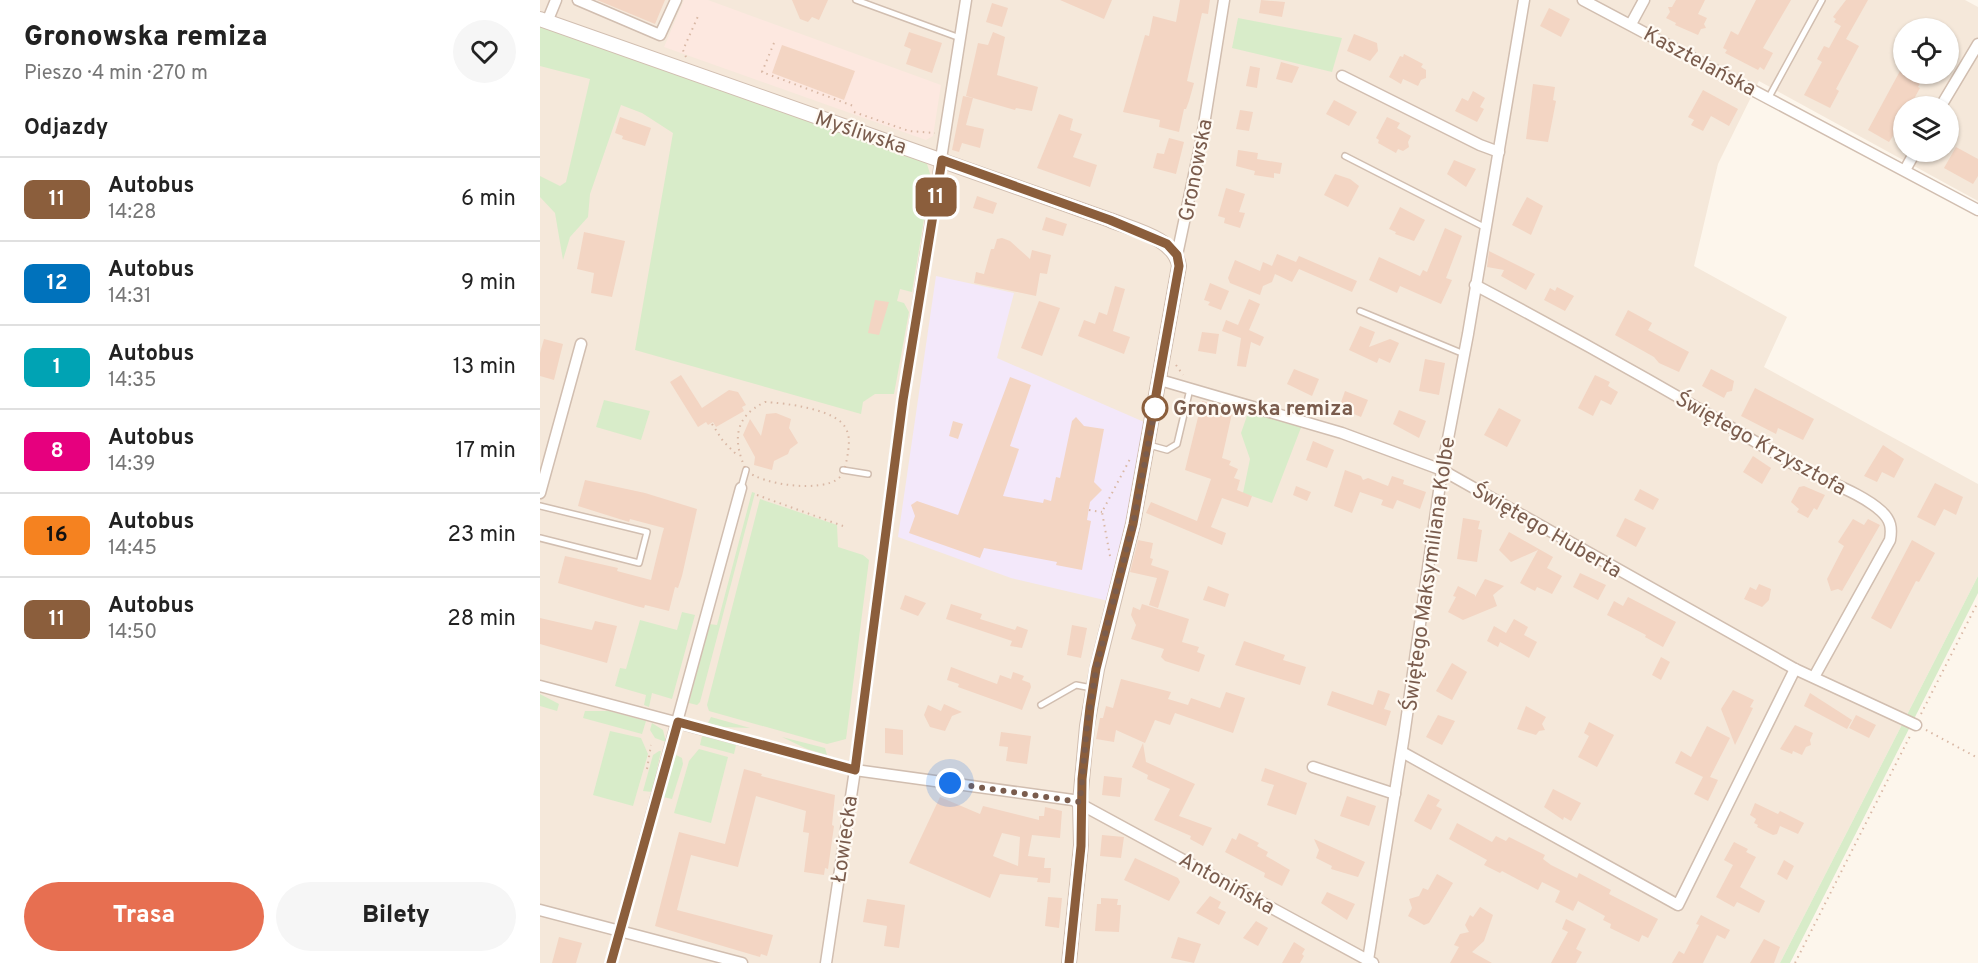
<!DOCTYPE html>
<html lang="pl">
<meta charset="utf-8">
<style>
:root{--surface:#fff;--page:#f6f6f6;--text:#222;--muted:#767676;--line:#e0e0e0;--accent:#e76f51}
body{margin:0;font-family:Overpass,sans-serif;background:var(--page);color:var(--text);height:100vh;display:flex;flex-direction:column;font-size:22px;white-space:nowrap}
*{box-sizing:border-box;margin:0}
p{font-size:20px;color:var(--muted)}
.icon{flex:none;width:33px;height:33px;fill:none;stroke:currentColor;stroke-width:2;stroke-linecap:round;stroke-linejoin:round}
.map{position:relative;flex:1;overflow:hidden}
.side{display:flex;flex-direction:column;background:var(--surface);width:540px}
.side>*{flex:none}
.badge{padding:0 12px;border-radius:9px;font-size:21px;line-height:39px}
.buttons{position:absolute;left:1353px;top:18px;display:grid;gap:12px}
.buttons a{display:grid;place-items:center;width:66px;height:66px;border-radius:50%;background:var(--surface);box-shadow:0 2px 4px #0004;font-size:30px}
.you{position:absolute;width:30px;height:30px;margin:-15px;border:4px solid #fff;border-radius:50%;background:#1a73e8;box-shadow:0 0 0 9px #1a73e833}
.map>.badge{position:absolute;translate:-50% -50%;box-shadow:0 0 0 3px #fff}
h2{padding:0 24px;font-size:22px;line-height:54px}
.round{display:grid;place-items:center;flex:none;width:63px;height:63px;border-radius:32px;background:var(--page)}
.head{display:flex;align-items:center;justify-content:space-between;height:102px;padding:0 24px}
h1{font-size:28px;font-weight:800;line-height:45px}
.action{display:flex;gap:12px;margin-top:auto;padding:12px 24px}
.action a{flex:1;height:69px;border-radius:36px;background:var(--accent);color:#fff;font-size:24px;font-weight:800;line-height:69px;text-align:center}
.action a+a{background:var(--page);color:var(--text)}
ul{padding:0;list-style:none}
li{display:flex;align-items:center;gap:18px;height:84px;padding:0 24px;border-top:2px solid var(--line)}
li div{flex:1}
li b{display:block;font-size:22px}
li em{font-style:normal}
li .badge{min-width:66px;font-weight:700;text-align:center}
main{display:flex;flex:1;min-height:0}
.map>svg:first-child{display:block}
.residential{fill:#f5e8da;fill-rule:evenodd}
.commercial{fill:#fde8e0}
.education{fill:#f3e8fa}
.green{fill:#d8ecc9}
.building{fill:#f3d5c3;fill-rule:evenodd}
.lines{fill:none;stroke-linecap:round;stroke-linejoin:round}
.service-casing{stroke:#d1beb0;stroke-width:8}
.minor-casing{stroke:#d1beb0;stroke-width:13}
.tertiary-casing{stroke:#d1beb0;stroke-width:16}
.path{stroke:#d9b8a5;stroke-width:2;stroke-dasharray:1.5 4.5;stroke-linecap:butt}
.service{stroke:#fff;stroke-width:5}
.minor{stroke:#fff;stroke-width:10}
.tertiary{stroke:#fff;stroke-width:14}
.line-casing{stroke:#fff;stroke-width:14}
.line{stroke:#8b5e3c;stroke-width:9}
.walk{stroke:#7a5c4d;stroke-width:6;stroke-dasharray:0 10.8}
.stop-dot{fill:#fff;stroke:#8b5e3c;stroke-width:3}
.labels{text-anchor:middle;stroke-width:4.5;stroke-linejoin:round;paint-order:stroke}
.street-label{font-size:21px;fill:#7a5c4d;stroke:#fffaf3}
.stop-label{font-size:21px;font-weight:bold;fill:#7a5c4d;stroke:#fffaf3;text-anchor:start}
</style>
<main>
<section class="side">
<div class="head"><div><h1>Gronowska remiza</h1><p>Pieszo · 4 min · 270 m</p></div><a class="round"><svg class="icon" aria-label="heart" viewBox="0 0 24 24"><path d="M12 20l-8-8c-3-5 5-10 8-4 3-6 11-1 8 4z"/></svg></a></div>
<h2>Odjazdy</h2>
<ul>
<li><span class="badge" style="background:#8b5e3c;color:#fff">11</span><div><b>Autobus</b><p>14:28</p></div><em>6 min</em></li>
<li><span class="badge" style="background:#0072bc;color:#fff">12</span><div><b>Autobus</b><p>14:31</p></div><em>9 min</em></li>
<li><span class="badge" style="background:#00a3b4;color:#fff">1</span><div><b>Autobus</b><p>14:35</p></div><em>13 min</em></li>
<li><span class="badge" style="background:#e6007e;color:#fff">8</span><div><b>Autobus</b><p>14:39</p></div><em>17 min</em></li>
<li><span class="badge" style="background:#f58220;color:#111">16</span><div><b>Autobus</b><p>14:45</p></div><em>23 min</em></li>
<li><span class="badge" style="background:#8b5e3c;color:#fff">11</span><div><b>Autobus</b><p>14:50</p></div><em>28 min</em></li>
</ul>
<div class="action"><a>Trasa</a><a>Bilety</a></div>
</section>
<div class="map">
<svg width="1438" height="963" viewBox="0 0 1438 963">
<rect width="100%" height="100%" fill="#fdf6ec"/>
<!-- residential -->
<path class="residential" d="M0,0H1425L1438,7V201L1219,81L1178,164L1154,266L1247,317L1224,367L1438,484V576L1240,963H0ZM1364,28H1408V74H1364ZM1364,106H1408V152H1364Z"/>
<!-- commercial -->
<polygon class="commercial" points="144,0 168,0 401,85 393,136 386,140 124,47"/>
<!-- education -->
<polygon class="education" points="396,276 474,293 457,358 611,425 573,602 471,578 358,537"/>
<!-- green -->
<g class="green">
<polygon points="698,18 802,38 792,72 692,48"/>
<polygon points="0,19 378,157 387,164 391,177 372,292 360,289 357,301 364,303 369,312 354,394 335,394 323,402 321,414 95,350 133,133 102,113 81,105 50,194 48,217 30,237 23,260 15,213 0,197 0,176 20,186 26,182 50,79 0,66"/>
<polygon points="64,400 110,411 101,440 56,427"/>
<polygon points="708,413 762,425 732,503 703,493 710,459 701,433"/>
<polygon points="212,492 215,493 160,702 157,705 149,703 169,624 177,625"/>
<polygon points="220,499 297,525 298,547 323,555 329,560 306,739 287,744 169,711 167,705"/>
<polygon points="1438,576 1438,593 1250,963 1240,963"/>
<polygon points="142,612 155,615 132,699 112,693 109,707 104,705 106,695 75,686 80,668 86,669 100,620 137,630"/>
<polygon points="0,694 19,704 17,711 0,706"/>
<polygon points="45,711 69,711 106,721 102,734 43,718"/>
<polygon points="171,717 210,728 184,727 168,723"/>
<polygon points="112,723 123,730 126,742 115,738 110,730"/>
<polygon points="70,731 101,738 108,754 93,806 53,795"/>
<polygon points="162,736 196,745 194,754 160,745"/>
<polygon points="242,737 285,748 287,755 267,749"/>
<polygon points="159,749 188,757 171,823 134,813 149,761"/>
<polygon points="119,751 121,751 112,792 103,791 113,755"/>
<polygon points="136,755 142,758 143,764 132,799 123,797"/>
</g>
<!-- building -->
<g class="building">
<polygon points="57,0 125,0 115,24"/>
<polygon points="252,0 288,0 279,20 272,17 268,22 260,19"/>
<polygon points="520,0 572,0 564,19"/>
<polygon points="640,0 670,0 668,14 662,13 647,81 654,83 649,101 646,109 644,109 639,132 619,127 620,120 583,112 605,35 609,36 613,16 636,22"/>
<polygon points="721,0 745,2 742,17 719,13"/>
<polygon points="1136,0 1165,0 1158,14 1167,18 1164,24 1166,28 1161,29 1158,35 1135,25 1136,23 1126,18 1130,12 1128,7 1132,7"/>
<polygon points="1216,0 1251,0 1223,48 1233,53 1224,70 1220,67 1218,70 1185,53 1187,50 1183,48 1191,31 1198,35"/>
<polygon points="1306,0 1328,0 1306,39 1319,46 1296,89 1299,91 1290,108 1264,95 1282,62 1277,59 1284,46 1289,48 1301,26 1294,22 1296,19 1293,17"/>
<polygon points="452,3 468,8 462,27 446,22"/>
<polygon points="1009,8 1030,19 1021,37 1000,26"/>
<polygon points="369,32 402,43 392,73 366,64 371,49 364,46"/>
<polygon points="453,32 465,37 457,75 498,87 492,111 476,108 475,110 426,96 438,43 448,45"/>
<polygon points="814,34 837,43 838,51 830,61 807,51"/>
<polygon points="242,45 315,71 304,100 232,73"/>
<polygon points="864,54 883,64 881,67 886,70 886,78 881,80 878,86 863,79 861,84 849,77 860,56 863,57"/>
<polygon points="741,62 759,67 752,83 736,79"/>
<polygon points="710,66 720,68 717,88 706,86"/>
<polygon points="1360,71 1381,82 1378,87 1380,88 1370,106 1364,106 1364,119 1349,142 1328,130"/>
<polygon points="993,84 1015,87 1013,100 1016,101 1008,142 986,139"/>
<polygon points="1163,90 1198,109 1189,126 1171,116 1163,131 1151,125 1154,120 1148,117"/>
<polygon points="933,91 945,98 940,107 944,109 937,122 915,111 922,98 928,101"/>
<polygon points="423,96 433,98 426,125 444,129 440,148 422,143 419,152 412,150"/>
<polygon points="794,100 817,112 809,126 786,114"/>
<polygon points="700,110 713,112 709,131 696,129"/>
<polygon points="519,114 533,119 530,130 542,134 533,157 557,165 550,187 497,168"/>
<polygon points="80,117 111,128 105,146 82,139 83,136 75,133"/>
<polygon points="847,117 860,123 857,128 871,136 868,142 869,147 863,151 858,149 856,153 838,143 839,140 836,138"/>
<polygon points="629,138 644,142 636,174 613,168 617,153 624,154"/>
<polygon points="1416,147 1438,159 1438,176 1433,184 1404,168"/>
<polygon points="698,150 718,153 717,159 742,163 740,174 734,173 734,178 714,175 715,171 696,166"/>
<polygon points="914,160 936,169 926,187 907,174"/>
<polygon points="795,174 810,179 819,186 808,207 784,195"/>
<polygon points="686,188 705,194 699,212 705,213 700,228 684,223 685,218 678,216"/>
<polygon points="437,196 457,203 453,214 433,208"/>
<polygon points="987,197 1003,206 991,235 972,225"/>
<polygon points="860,207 885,220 874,241 855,234 856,232 849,229"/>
<polygon points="506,217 527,224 523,236 502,230"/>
<polygon points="905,228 922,236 906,278 912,280 901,304 860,286 857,293 829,280 839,257 880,276 883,270 887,272"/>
<polygon points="44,232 85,241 72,297 51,293 54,273 37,269"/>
<polygon points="462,238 470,241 490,259 492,250 511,255 507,274 500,273 496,296 434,283 436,272 444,274 451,249 454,249 457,239"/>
<polygon points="949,251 995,274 986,290 961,276 964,270 947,267"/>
<polygon points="737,254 756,262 759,256 817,281 812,292 759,269 752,282 735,274 732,282 723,286 720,295 690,283 688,278 695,260 720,271 723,262 732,266"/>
<polygon points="670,283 689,291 681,310 668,305 670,302 664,300"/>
<polygon points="575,286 585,289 573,331 590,337 584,354 538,336 544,320 555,324 559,312 567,315"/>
<polygon points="1017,287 1034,296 1025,311 1004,300 1010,288 1015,291"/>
<polygon points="709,299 720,304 709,330 724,337 720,346 711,342 706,367 697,366 701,338 682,331 686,320 698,325"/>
<polygon points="335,300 349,302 339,335 328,333"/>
<polygon points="499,301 520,308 502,356 481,348"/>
<polygon points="1088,310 1112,323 1108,330 1149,352 1139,372 1119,363 1114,357 1075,335"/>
<polygon points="820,326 835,332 829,347 850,339 859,343 850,363 839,358 837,363 809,350"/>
<polygon points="662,332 679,334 676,354 658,351"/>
<polygon points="4,339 23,344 14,380 0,376 0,353"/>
<polygon points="885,359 905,363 899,395 879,391"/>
<polygon points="754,369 779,379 772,396 747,384"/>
<polygon points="1171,369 1194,381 1192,391 1187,392 1184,398 1162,386"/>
<polygon points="141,375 162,408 189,390 198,392 206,405 202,407 204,411 176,427 173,422 168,425 166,422 158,427 130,382"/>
<polygon points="1055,375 1070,382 1068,386 1078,392 1071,405 1061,400 1053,416 1038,408"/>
<polygon points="470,377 491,385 470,446 479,449 463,496 503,503 504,499 511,501 516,477 520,478 532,421 536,417 544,426 564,429 554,482 562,490 550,502 547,520 551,521 542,570 516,565 517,562 444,548 440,558 369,533 375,516 371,505 377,501 418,515"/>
<polygon points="1215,388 1274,419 1263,440 1238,428 1236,434 1201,416"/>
<polygon points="805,391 828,400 821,417 799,408"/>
<polygon points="662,401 693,409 682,458 691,461 689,465 698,469 694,478 700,480 697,490 712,496 708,507 682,498 671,527 686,533 682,545 606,513 611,502 657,521 671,479 645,470"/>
<polygon points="959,408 981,420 967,447 944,435"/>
<polygon points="859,410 886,421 879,438 853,424"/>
<polygon points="236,413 251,419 249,428 258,443 250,449 248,454 234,461 232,470 214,465 215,457 203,435 210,419 221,436 226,414"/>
<polygon points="413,421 423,424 418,439 409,436"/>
<polygon points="773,441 794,450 787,468 766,460"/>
<polygon points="1343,445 1364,459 1354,478 1342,472 1337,482 1324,476"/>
<polygon points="1213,456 1231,468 1222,484 1203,472"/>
<polygon points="805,470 821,476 823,480 828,478 848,486 852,476 864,480 863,484 886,492 880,509 857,500 853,509 841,505 843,500 820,492 812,513 794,506"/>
<polygon points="45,480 105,493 157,509 142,576 138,588 135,587 129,611 105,605 104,608 96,606 18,583 25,556 78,568 77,571 111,580 122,535 124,528 90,519 89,522 38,506"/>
<polygon points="1395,483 1423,497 1416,515 1404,509 1395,526 1377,517"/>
<polygon points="756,486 771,492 767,501 753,495"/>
<polygon points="1264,486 1285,495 1277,510 1274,508 1268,518 1257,512 1259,509 1251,502 1259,487"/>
<polygon points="1100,489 1119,499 1113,510 1094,500"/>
<polygon points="923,518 940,521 938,529 942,530 937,562 917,559"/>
<polygon points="1085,518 1106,528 1096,547 1076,536"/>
<polygon points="1313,519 1324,525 1328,519 1340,525 1302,591 1298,589 1291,591 1287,579 1304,546 1298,542"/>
<polygon points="969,532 1013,557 1007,568 1022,576 1012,594 997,587 995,591 980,583 998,550 971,562 959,550"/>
<polygon points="598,540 613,543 610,558 613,559 611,565 629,571 618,608 609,605 617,578 590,572"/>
<polygon points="1372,540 1395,553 1379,582 1376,581 1351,629 1331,618"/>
<polygon points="1040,573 1066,585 1058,600 1033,587"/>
<polygon points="945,579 964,586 953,595 957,606 923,620 908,612 916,597 913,596 918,586 935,595 935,597"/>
<polygon points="1219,584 1231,589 1229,600 1222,607 1204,599 1210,587 1216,590"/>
<polygon points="668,586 689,594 685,607 663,600"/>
<polygon points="365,595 386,603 378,616 360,609"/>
<polygon points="1088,597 1136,622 1123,647 1105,637 1106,635 1067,615 1074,601 1083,606"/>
<polygon points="411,604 442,614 440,619 475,630 477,626 488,630 482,648 470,646 472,641 406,619"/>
<polygon points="602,604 649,619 642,642 659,647 657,652 665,655 659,672 625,661 621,657 624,649 591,639 596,625 591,615 593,607 600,610"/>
<polygon points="0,618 52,630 55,621 77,626 67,663 0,644"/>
<polygon points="974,619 988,627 984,635 997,642 989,658 960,642 958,647 947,641 954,626 966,633"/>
<polygon points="532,625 547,628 541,658 527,655"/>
<polygon points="704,641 745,655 743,660 766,667 760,685 695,665"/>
<polygon points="1121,657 1130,662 1121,680 1112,675"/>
<polygon points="912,663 927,672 912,700 896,691"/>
<polygon points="411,667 457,684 460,675 471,679 473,672 484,676 482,680 490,683 491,687 482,710 418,687 419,684 407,680"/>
<polygon points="581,679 631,692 628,699 648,705 651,698 680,708 686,692 705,698 693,733 635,713 630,725 615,720 605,743 576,730 574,742 556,739 560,718 563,718 566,706 573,708"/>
<polygon points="838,690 850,694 844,709 851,711 846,726 787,705 792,691 833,705"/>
<polygon points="1193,690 1214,700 1210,707 1213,708 1195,745 1181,709"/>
<polygon points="1270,693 1312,720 1307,729 1264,706"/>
<polygon points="404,704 422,712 412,716 405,731 390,727 384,715 388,705 401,711"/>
<polygon points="986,706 1006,717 1002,724 1005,730 999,731 996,735 977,729"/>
<polygon points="898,715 915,721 902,745 886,737"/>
<polygon points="1316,715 1336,725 1329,738 1309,728"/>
<polygon points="1049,722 1074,735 1057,767 1038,757 1049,736 1044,733"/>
<polygon points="1255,725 1273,733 1270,740 1271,745 1266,747 1262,755 1253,751 1252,754 1240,749"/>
<polygon points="1167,726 1190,738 1170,777 1178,780 1168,801 1154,794 1163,777 1135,763 1141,751 1151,757"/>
<polygon points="345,728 363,730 363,755 345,753"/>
<polygon points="461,732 491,736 487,764 466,761 468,747 459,746"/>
<polygon points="603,743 606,762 655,784 639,816 672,828 663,846 650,839 651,836 614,820 630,789 607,779 608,775 592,767"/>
<polygon points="725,768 767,783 756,815 727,805 734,785 721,781"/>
<polygon points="204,769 222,774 221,776 295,795 292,825 294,826 293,833 288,869 285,868 284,875 264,872 269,833 263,832 266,811 216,796 198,867 151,855 137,910 233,935 227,956 221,954 220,957 115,926 139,832 185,844"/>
<polygon points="564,776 582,778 580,797 562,795"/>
<polygon points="1013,789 1041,803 1031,821 1024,817 1023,820 1004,807"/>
<polygon points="888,794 900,800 896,806 902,809 891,830 874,821"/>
<polygon points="807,796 836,806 829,826 800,816"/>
<path d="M400,797L440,814L443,806L499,820V816H504L505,807L522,811L520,838L492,835L488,856L505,858L504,868H511L510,883L497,882L498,878L460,874L450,898L369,863ZM462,833L480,837L478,866L453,856Z"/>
<polygon points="1215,803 1238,814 1240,811 1264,823 1258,834 1240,826 1237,834 1233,835 1217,827 1218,825 1214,823 1216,819 1210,815"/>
<polygon points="917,823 952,842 956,836 966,841 969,837 1005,855 1003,859 1011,865 1037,878 1039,873 1071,890 1069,894 1118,919 1108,938 1102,935 1099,942 1070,928 1071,924 1063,920 1065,916 1038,901 1033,911 1015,902 1020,891 1002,882 998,890 962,871 960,873 944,865 947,860 909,839"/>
<polygon points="699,833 719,843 717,846 728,852 726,856 750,870 742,886 724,877 725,873 685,852 692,838 696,840"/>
<polygon points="562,835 584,837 581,858 560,856"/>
<polygon points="774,839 825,862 818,877 791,869 792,866 776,858 779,850"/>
<polygon points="1194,842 1208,849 1206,852 1216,857 1200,887 1225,901 1219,913 1197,902 1194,907 1176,897 1193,865 1184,860"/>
<polygon points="595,858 638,878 640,882 629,901 584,880"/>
<polygon points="1244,860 1254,866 1247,880 1237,874"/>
<polygon points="897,874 913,883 889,923 884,925 868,916 872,908 869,899 879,896 883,888 888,890"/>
<polygon points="787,892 815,904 807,920 781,903"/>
<polygon points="670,896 681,902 678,908 686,912 679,925 656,913"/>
<polygon points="508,897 522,898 519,928 505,926"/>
<polygon points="561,898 578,899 577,905 581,905 579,932 555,931 557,904 561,904"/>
<polygon points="327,899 365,905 359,948 344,946 347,926 323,922"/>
<polygon points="940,907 953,915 944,941 932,952 952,963 910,963 919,947 914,945 920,934 929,932 925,925 930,915 933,917"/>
<polygon points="1161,915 1190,930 1185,939 1177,935 1163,963 1132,963 1139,951 1144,954 1159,925 1156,924"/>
<polygon points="1026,919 1046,929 1036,949 1042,952 1036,963 1011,963 1028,932 1022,929"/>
<polygon points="716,921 728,928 718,946 703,938"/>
<polygon points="19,937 42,943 36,963 12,963"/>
<polygon points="638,937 661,944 654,963 631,958"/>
<polygon points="1224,939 1240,947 1234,963 1210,963"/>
<polygon points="754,942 765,949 762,954 764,956 760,963 742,963"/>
</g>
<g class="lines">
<!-- service casing -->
<g class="service-casing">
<g id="service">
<polyline points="316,0 420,38"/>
<polyline points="1229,97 1282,0"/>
<polyline points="805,156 946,228"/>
<polyline points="820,311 924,354"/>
<polyline points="609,445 627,450 637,444 650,389"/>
<polyline points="303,470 328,474"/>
<polyline points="201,488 206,470"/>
<polyline points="0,506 107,532 99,563 0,538"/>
<polyline points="501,705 536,685 552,688"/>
</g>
</g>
<!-- minor casing -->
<g class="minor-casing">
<g id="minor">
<polyline points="38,0 120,35 136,0"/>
<polyline points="1043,0 1438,210"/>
<polyline points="7,22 16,0"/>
<polyline points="1091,24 1104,0"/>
<polyline points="802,76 940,145 959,152"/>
<polyline points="1401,106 1438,44"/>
<polyline points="1365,170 1375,152"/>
<polyline points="637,255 662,137 684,0"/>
<path d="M935,285C1043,342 1149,402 1253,464C1280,480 1319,491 1341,511C1351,520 1352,528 1350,540L1274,677"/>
<polyline points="620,380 802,433 902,470 1255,669 1376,725"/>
<polyline points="0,493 41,344"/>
<polyline points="0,686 315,770 533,800 833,963"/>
<polyline points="862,752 1138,905 1255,669"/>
<polyline points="773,767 855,794"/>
<polyline points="0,910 202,963"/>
<polyline points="828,960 864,736 902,470 928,334 984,0"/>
<polyline points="71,963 201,488"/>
<polyline points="286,963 315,770 363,400 426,0"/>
</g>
</g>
<!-- tertiary casing -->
<g class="tertiary-casing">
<path id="tertiary" d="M0,19L570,220C594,230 635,238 639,266L593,524L557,669L547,726L540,802L541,845L529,963"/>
</g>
<!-- path -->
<g class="path">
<polyline points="234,43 222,72 316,107"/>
<polyline points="146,57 143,50 159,14"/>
<polyline points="314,112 369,131 395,133"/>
<polyline points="636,365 643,375"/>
<path d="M225,402C244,403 298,409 306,429C310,436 309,444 308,452C307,459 305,472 299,478C282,493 221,485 206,470C193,442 193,417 225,402Z"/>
<polyline points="172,424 183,441 198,456"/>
<polyline points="217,495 303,526"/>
<polyline points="549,510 562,512"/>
<polyline points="570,556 562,512 590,459"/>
<polyline points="1381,714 1438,602"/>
<polyline points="1386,730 1438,758"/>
<polyline points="107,769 111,745"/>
<polyline points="1255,963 1370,736"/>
</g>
<!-- service -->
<use href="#service" class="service"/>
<!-- minor -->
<use href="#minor" class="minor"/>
<!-- tertiary -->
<use href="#tertiary" class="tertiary"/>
</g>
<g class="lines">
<!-- line casing -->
<g class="line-casing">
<polyline id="line" points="71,963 138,722 315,770 363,400 402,160 570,220 627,244 637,255 639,266 593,524 556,669 550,707 542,779 541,846 529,963"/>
</g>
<!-- line -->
<use href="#line" class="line"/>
<!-- walk -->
<polyline class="walk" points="410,783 540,802 547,726 556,669 593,524 615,408"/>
</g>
<!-- markers -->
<circle class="stop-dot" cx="615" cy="408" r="12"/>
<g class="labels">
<!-- street labels -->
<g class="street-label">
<text transform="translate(1160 61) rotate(28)" y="7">Kasztelańska</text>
<text transform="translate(321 132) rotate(19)" y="7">Myśliwska</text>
<text transform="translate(655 170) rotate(-79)" y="7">Gronowska</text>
<text transform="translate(1221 443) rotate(29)" y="7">Świętego Krzysztofa</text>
<text transform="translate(1007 530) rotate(30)" y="7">Świętego Huberta</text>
<text transform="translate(888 574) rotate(-82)" y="7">Świętego Maksymiliana Kolbe</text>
<text transform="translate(304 839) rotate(-82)" y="7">Łowiecka</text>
<text transform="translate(687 883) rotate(29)" y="7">Antonińska</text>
</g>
<!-- stop labels -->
<g class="stop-label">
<text x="633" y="415">Gronowska remiza</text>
</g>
</g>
</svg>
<div class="buttons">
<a><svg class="icon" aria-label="locate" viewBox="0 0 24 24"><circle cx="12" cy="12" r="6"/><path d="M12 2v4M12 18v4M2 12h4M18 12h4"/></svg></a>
<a><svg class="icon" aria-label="layers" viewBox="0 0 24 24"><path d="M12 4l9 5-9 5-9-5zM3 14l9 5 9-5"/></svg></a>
</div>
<div class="you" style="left:410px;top:783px"></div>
<b class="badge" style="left:396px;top:197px;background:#8b5e3c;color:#fff">11</b>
</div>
</main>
